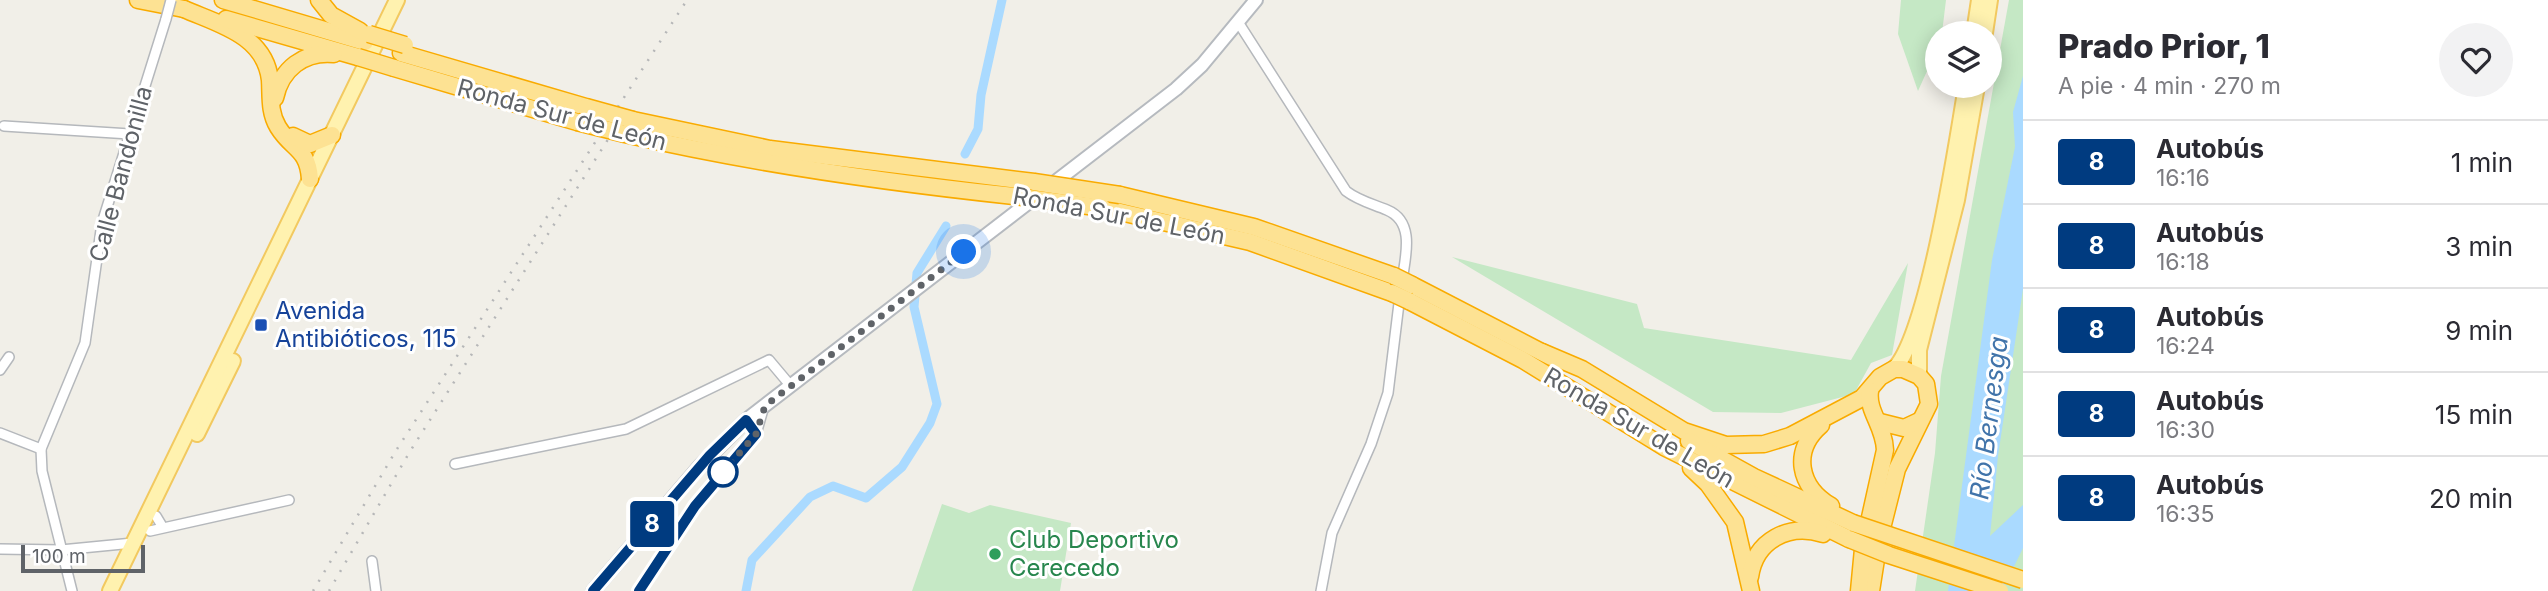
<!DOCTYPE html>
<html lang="es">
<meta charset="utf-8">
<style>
:root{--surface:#fff;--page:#f2f2f3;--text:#2b2b33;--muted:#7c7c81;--line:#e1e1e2}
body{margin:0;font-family:Inter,sans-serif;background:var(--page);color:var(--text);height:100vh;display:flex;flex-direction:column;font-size:26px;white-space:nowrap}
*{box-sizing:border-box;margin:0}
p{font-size:23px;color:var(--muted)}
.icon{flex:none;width:38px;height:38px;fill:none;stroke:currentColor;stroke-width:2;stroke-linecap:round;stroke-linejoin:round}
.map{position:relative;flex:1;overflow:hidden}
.side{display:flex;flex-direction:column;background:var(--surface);width:525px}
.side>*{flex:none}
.badge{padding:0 14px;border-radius:5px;font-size:24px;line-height:46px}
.controls{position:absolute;left:1925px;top:21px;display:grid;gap:14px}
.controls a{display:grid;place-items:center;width:77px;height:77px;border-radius:50%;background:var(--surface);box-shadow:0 4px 18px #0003;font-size:35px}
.scale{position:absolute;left:21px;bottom:18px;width:124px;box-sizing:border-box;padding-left:7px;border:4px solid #5f6368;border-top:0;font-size:19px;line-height:24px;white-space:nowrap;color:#5f6368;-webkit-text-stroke:5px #fff;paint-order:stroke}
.you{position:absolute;width:35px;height:35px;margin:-18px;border:5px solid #fff;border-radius:50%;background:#1a73e8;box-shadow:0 0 0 10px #1a73e833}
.map>.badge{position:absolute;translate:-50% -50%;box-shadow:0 0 0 4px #fff}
.round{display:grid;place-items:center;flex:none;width:74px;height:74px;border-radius:37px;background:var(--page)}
.summary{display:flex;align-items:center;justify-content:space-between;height:119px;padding:0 35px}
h1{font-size:33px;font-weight:800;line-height:52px}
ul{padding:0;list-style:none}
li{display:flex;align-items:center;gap:21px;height:84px;padding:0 35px;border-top:2px solid var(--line)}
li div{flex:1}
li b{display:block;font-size:26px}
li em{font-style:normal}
li .badge{min-width:77px;font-weight:700;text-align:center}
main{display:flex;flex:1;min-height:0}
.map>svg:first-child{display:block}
.green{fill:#c5e8c5}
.water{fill:#aadaff}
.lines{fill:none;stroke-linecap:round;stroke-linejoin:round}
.canal{stroke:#aadaff;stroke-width:9}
.street-casing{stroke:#b5b8bc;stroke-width:12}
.secondary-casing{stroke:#b6babf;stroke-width:16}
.primary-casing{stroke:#f2c960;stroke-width:18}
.highway-casing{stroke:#f9ab00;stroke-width:19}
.street{stroke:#fff;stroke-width:9}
.secondary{stroke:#fff;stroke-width:12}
.primary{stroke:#fff2af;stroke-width:14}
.highway{stroke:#fde293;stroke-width:16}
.rail{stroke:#b6b7b8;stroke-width:2.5;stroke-dasharray:2 9;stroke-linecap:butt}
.street-bridge-casing{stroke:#b5b8bc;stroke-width:12;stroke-linecap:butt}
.highway-bridge-casing{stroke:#f9ab00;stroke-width:19;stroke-linecap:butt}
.street-bridge{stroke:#fff;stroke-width:9}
.highway-bridge{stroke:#fde293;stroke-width:16}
.line-casing{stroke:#fff;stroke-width:16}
.line{stroke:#003b80;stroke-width:10}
.walk{stroke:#5f6368;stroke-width:7;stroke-dasharray:0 12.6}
.transit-dot{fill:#1a4fb4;stroke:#fff;stroke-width:2.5}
.stop-dot{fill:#fff;stroke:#003b80;stroke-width:3.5}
.leisure-dot{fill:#2e9e5b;stroke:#fff;stroke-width:2.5}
.labels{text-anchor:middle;stroke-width:6;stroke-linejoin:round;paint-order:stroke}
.street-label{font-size:24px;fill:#5f6368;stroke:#fff}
.transit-label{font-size:24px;fill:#164399;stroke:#fff;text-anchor:start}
.leisure-label{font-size:24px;fill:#27864d;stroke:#fff;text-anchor:start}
.water-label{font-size:26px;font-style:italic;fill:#4174aa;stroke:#fff}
</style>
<main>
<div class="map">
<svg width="2023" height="591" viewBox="0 0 2023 591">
<rect width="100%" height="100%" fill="#f1efe8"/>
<!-- green -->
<g class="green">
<polygon points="1901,0 1946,0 1942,33 1937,33 1937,49 1918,91 1898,34"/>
<polygon points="2009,0 2023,0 2023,591 1915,591 1935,453 1941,376"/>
<polygon points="1452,257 1637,304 1644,328 1851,360 1908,263 1892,355 1871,363 1854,394 1781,413 1713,412"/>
<polygon points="942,504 969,513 990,505 1071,523 1060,591 912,591"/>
</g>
<!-- water -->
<polygon class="water" points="2023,76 2023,289 1998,456 1990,536 2023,505 2023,548 2002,591 1948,591 1992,260 2015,147 2013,112"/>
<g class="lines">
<!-- canal -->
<g class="canal">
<polyline points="965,154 978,129 981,95 1002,0"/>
<polyline points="746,591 752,560 810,497 833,486 866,498 902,467 930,423 937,404 914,307 917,273 946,226"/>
</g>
<!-- street casing -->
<g class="street-casing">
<g id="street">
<path d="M1238,22L1346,191C1359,201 1373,204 1387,210C1416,222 1405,258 1402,281"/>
<polyline points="4,126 130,134"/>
<polyline points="0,370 9,357"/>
<polyline points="0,433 41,449"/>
<polyline points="455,464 626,429 769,360 790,385"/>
<polyline points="156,516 162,526"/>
<polyline points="150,531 289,500"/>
<polyline points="0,549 61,550 133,543"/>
<polyline points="372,561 376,591"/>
<polyline points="72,591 42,471 41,449 85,343 102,223 166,19"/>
<polyline points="639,591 695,506 756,434 764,406"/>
<polyline points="1321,591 1332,533 1371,444 1388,393 1400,295"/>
</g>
</g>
<!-- secondary casing -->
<g class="secondary-casing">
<polyline id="secondary" points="593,591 700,466 746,420 1176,89 1202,65 1256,0"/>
</g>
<!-- primary casing -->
<g class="primary-casing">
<g id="primary">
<polyline points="1974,33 1979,0"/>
<polyline points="1985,33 1990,0"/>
<path d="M1894,369C1928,334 1957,141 1966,86"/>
<polyline points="1919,376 1919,350 1957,200 1977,86"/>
<polyline points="197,434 233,361"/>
<polyline points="110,591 397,0"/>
</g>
</g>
<!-- highway casing -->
<g class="highway-casing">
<g id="highway">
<polyline points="138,0 184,9"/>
<polyline points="223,0 365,42"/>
<polyline points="319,0 331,15 360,31"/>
<path d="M184,9C218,24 265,35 270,80C271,96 269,112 278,127C292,150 308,148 310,179"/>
<polyline points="226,19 358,57"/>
<polyline points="401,53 586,107"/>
<polyline points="394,68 577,122"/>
<path d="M275,98C281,69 304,51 334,54"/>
<polyline points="633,120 770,149 1034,182"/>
<path d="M625,134C754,164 883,182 1014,196"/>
<polyline points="293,136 310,144 332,135"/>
<polyline points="1120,195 1254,227 1394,276"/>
<polyline points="1103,208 1250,242 1392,293"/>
<polyline points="1412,285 1551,357"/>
<polyline points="1409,301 1523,360 1664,447 1849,539"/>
<polyline points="1542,352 1582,369 1684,431 1726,445 1764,444 1790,436 1862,398 1880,377 1894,369 1903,369 1919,376 1926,384 1929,404 1897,469 1879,540 1871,591"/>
<polyline points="1880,422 1904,428 1919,421"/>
<path d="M1821,425C1791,451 1799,487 1831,506"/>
<polyline points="1689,441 1754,477 1853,523"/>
<polyline points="1691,468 1708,484 1735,522 1751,591"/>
<path d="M1750,577C1755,540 1789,523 1823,534"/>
<path d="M1859,591L1863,549L1885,450C1884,425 1867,412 1870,391"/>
</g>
</g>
<!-- street -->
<use href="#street" class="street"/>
<!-- secondary -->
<use href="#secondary" class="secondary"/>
<!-- primary -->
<use href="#primary" class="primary"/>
<!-- highway -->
<use href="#highway" class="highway"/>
<!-- rail -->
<g class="rail">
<polyline points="313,591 397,449 687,0"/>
<polyline points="329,591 409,453 614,130"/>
</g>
<!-- street-bridge casing -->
<g class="street-bridge-casing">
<polyline id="street-bridge" points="166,19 171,0"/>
</g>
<!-- highway-bridge casing -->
<g class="highway-bridge-casing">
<g id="highway-bridge">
<polyline points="369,34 405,45"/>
<polyline points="358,57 394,68"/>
<polyline points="586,107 633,120"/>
<polyline points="577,122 625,134"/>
<polyline points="1034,182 1120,195"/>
<polyline points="1014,196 1103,208"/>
<polyline points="1394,276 1412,285"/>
<polyline points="1392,293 1409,301"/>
<polyline points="1853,523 2023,580"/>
<polyline points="1849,539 1889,555 2000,591"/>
</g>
</g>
<!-- street-bridge -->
<use href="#street-bridge" class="street-bridge"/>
<!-- highway-bridge -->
<use href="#highway-bridge" class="highway-bridge"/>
</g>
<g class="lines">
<!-- line casing -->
<g class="line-casing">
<polyline id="line" points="593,591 710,455 746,420 756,434 695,506 639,591"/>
</g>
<!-- line -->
<use href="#line" class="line"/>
<!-- walk -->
<polyline class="walk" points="723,472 756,434 765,406 964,252"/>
</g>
<!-- markers -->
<rect class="transit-dot" x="254" y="318" width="14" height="14" rx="3.5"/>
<circle class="stop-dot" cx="723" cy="472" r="14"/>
<circle class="leisure-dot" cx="995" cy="554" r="7"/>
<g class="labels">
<!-- street labels -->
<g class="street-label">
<text transform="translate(562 115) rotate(15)" y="8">Ronda Sur de León</text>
<text transform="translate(121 174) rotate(-75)" y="8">Calle Bandonilla</text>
<text transform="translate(1119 216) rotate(11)" y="8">Ronda Sur de León</text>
<text transform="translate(1639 428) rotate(30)" y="8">Ronda Sur de León</text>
</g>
<!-- transit labels -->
<g class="transit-label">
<text x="275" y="319">Avenida<tspan x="275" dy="28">Antibióticos, 115</tspan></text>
</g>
<!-- leisure labels -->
<g class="leisure-label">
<text x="1009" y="548">Club Deportivo<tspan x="1009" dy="28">Cerecedo</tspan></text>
</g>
<!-- water labels -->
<g class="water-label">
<text transform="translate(1989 418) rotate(-83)" y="9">Río Bernesga</text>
</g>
</g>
</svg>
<div class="controls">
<a><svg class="icon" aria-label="layers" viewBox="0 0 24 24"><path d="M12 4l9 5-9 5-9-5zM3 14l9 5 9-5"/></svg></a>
</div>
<div class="scale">100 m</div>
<div class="you" style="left:964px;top:252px"></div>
<b class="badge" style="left:652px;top:524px;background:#003b80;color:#fff">8</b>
</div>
<section class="side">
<div class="summary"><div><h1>Prado Prior, 1</h1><p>A pie · 4 min · 270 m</p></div><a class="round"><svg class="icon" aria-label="heart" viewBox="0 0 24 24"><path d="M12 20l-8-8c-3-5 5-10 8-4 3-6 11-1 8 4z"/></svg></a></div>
<ul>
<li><span class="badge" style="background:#003b80;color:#fff">8</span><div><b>Autobús</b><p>16:16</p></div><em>1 min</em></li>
<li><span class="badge" style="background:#003b80;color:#fff">8</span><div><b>Autobús</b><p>16:18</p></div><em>3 min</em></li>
<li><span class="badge" style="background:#003b80;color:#fff">8</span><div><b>Autobús</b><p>16:24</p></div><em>9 min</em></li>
<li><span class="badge" style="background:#003b80;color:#fff">8</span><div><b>Autobús</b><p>16:30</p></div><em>15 min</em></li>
<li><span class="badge" style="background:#003b80;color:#fff">8</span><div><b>Autobús</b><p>16:35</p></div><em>20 min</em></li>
</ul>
</section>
</main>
